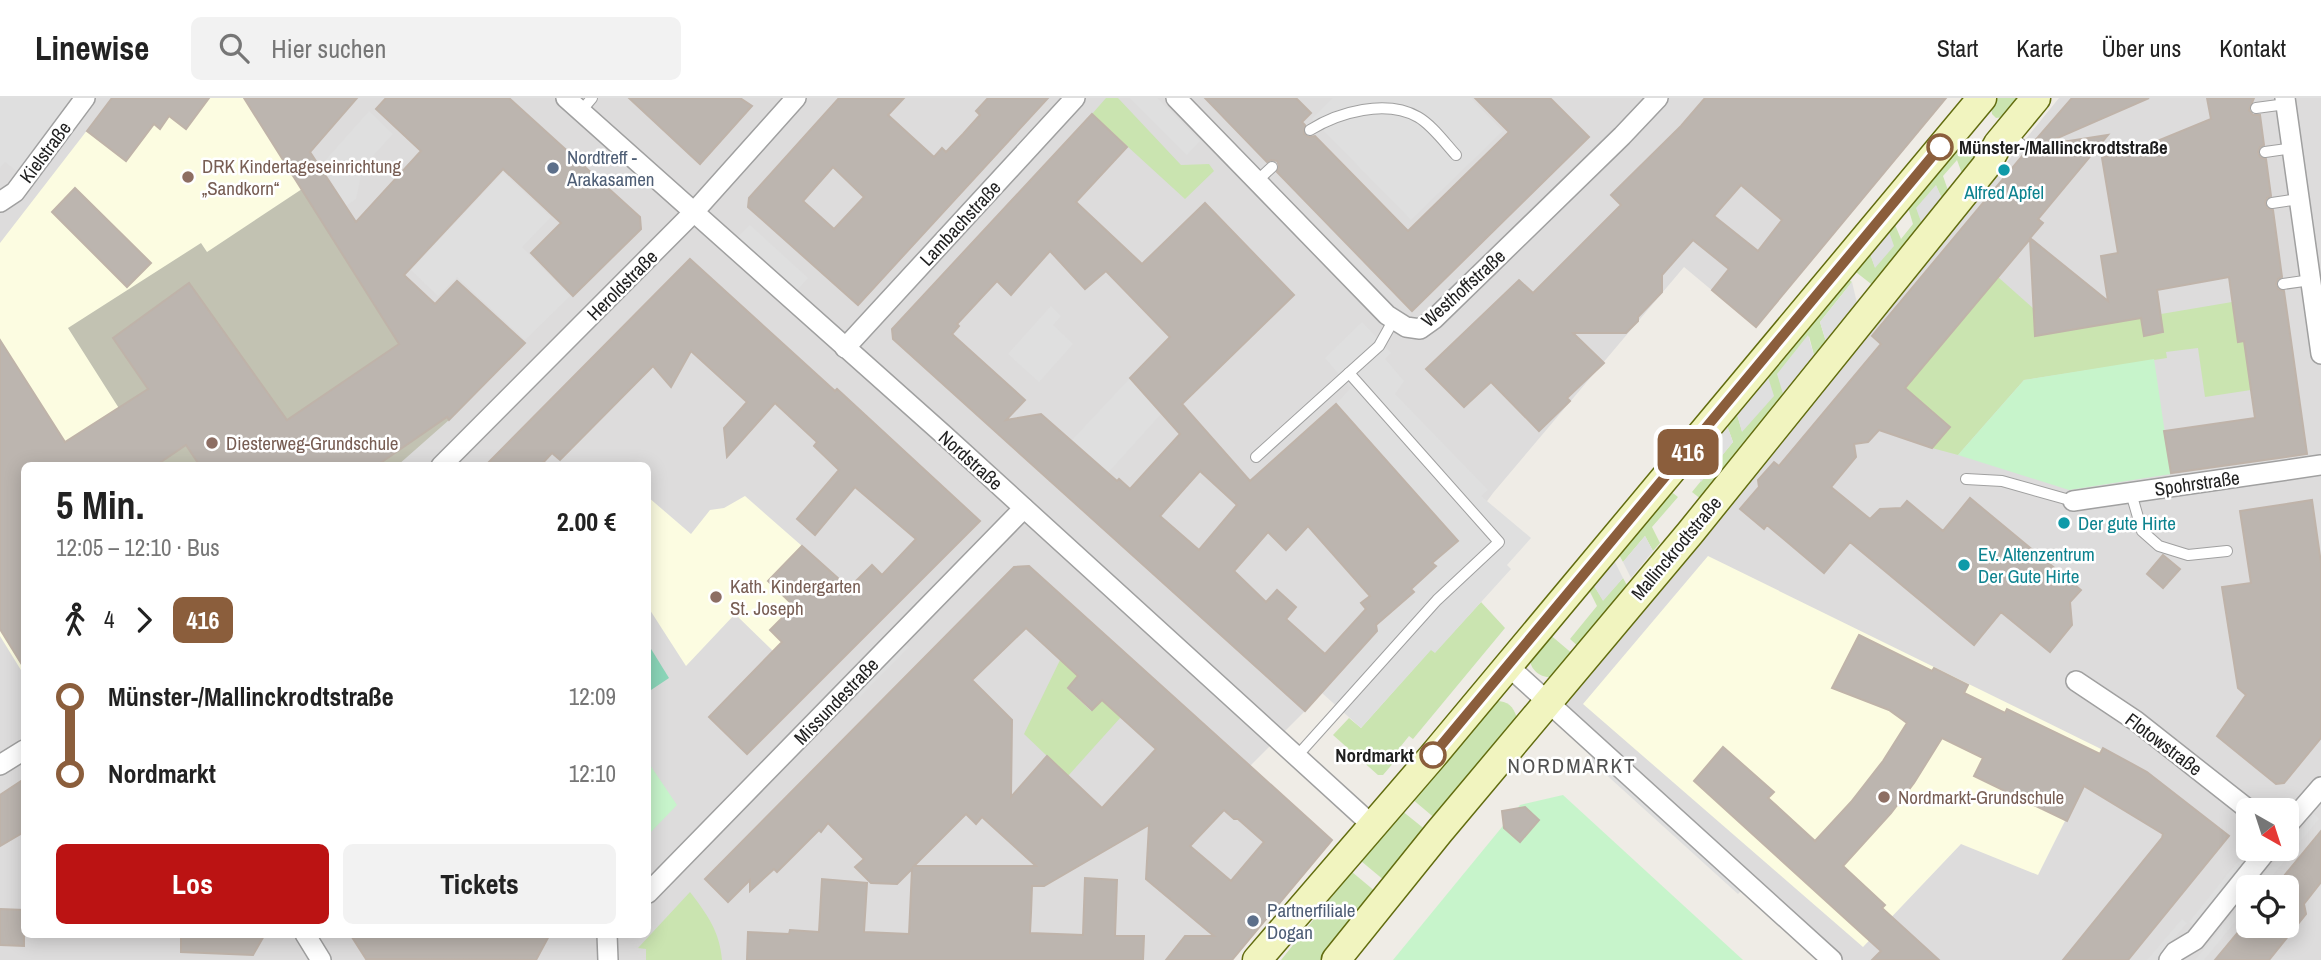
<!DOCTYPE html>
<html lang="de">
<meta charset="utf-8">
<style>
:root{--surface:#fff;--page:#f2f2f2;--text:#222;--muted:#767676;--line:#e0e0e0;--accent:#bb1313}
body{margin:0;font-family:"Archivo Narrow",sans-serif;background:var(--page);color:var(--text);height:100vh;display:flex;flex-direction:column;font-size:26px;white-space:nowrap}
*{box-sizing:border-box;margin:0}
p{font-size:23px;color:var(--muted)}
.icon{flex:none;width:38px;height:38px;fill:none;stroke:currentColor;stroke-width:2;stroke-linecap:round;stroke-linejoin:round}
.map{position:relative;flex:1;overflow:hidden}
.drawer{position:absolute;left:21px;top:364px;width:630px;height:476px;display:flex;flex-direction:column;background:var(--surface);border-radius:10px;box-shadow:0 4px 18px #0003}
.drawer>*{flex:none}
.badge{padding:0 14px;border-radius:10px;font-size:24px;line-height:46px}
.needle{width:46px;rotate:141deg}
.buttons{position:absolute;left:2236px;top:700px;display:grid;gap:14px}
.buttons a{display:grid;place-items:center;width:63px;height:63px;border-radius:10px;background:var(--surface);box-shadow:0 4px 18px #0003;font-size:35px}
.map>.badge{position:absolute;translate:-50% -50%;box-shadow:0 0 0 4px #fff}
.legs{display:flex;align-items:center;gap:10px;height:77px;padding:0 35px;font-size:23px}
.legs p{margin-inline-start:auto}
.summary{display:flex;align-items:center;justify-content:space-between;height:119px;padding:0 35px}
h1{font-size:38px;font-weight:700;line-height:52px}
.cta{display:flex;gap:14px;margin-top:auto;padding:14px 35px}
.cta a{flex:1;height:80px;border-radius:10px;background:var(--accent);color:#fff;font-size:28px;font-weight:700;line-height:80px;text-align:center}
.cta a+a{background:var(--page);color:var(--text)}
ul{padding:0 35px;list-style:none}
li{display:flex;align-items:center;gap:24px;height:77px;font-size:26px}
li i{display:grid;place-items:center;width:10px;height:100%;margin:0 9px;background:currentColor}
li i::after{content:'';width:18px;height:18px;margin:-9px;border:5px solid;border-radius:50%;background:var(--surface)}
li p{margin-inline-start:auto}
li:first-child i{background:linear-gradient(#0000 50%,currentColor 0)}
li:last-child i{background:linear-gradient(currentColor 50%,#0000 0)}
header{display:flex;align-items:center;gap:42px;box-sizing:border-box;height:98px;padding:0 35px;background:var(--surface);border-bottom:2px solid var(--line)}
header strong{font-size:33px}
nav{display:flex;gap:38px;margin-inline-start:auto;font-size:24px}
.search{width:490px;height:63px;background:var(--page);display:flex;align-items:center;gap:18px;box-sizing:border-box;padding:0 24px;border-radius:10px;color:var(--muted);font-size:26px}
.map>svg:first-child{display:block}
.residential{fill:#dddcdc;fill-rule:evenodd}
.education{fill:#fcfce1}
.construction{fill:#c2c2b2}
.grass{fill:#cae4b0}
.park{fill:#c7f4cb}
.pitch{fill:#8bd6b9}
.parking{fill:#dfdfdf}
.building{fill:#bcb5af;stroke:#bfb3a9;stroke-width:2;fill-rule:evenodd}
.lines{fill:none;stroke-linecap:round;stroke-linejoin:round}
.service-casing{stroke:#a0a0a0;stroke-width:12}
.minor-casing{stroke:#a0a0a0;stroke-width:22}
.secondary-casing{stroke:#626c0f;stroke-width:31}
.service{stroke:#fff;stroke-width:10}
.minor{stroke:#fff;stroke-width:19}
.secondary{stroke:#f1f4bf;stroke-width:28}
.line-1-casing{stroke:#fff;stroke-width:16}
.line-1{stroke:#8b5e3c;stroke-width:10}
.stop-1-dot{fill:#fff;stroke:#8b5e3c;stroke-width:3.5}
.service-dot{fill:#5c6f8a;stroke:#fff;stroke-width:2.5}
.culture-dot{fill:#0f9aa8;stroke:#fff;stroke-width:2.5}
.education-dot{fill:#8d6e63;stroke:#fff;stroke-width:2.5}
.labels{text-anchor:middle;stroke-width:5;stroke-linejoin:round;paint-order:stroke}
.stop-label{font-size:19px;font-weight:bold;fill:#1f1f1f;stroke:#fff;text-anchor:start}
.street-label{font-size:19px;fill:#1f1f1f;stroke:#fff}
.service-label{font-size:19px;fill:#4e5e75;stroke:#fff;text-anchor:start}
.education-label{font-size:19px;fill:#785e54;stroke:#fff;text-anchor:start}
.culture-label{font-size:19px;fill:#0d838f;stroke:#fff;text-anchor:start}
.neighbourhood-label{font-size:21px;letter-spacing:2px;fill:#525252;stroke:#fff}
</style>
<header>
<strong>Linewise</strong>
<div class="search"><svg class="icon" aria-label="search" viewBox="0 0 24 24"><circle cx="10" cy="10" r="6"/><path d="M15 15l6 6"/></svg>Hier suchen</div>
<nav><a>Start</a><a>Karte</a><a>Über uns</a><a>Kontakt</a></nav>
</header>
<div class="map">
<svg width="2321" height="862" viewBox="0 0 2321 862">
<rect width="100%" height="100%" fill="#efece6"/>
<!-- residential -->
<g class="residential">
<path d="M0,0H1946L1756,229L1684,169L1493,395L1458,443L1436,468L1411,490L1414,494L1387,518L1377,533L1305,613L1250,668L1332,742L1232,862H0ZM24,368H648V836H24Z"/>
<path d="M2059,0H2321V862H1837L1563,609ZM2249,712H2287V751H2249ZM2249,789H2287V828H2249Z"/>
</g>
<!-- education -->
<g class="education">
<polygon points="112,0 244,0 337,144 398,367 24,368 24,577 0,538 0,145"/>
<polygon points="745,398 802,448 769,483 846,557 812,591 735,516 686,568 648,509 648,399 691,436 710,412 724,410"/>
<polygon points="1708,458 2101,651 2038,777 1961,746 1863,849 1583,606"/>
</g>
<!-- construction -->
<polygon class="construction" points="302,91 449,322 398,367 155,367 68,230 201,145 207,154"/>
<!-- grass -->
<g class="grass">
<polygon points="1106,0 1118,0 1181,67 1209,66 1214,73 1185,101 1092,16"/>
<polygon points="1998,0 2020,0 2004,19 1996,20 1992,16 1991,8"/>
<polygon points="1969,41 1981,49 1964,81 1957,62 1943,78 1950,98 1944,105 1936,88 1923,129 1875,189 1852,171 1868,150 1875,169 1887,128 1893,122 1901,141 1913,126 1907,106 1964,42"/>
<polygon points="1846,179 1852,184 1820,224 1827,247 1815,261 1809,238 1784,299 1702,402 1692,394 1733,344 1726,325 1736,313 1742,333 1767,276"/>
<polygon points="1998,179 2034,211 2036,238 2141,220 2144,237 2163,235 2161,216 2232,204 2238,243 2244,243 2251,292 2205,299 2198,250 2166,254 2167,260 2024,282 1958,357 1932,350 1950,328 1922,305 1903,293"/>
<polygon points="1669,392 1678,399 1652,429 1660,445 1653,453 1645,438 1623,464 1617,453"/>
<polygon points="1623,480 1629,491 1580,550 1570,541 1597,508 1589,492 1593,486 1603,502"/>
<polygon points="1481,504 1505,530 1413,641 1409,638 1397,653 1401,656 1383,677 1378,677 1333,637 1349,620 1361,630 1431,551 1435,554"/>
<path d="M1548,535L1574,557C1568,563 1561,575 1554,578C1543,583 1527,570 1531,559C1533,551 1543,542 1548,535Z"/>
<polygon points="1063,556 1085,575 1068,591 1091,613 1102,602 1121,619 1068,678 1024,636"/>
<path d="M1496,603C1508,603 1513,608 1517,620L1437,722L1411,700Z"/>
<polygon points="1401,712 1427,733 1385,783 1361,763"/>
<polygon points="1352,774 1376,794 1321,862 1281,862"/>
<path d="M690,794C707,816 720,834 722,862H646V851L638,850Z"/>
</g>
<!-- park -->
<g class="park">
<polygon points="2154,261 2171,376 2069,392 1958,357 2024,282"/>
<polygon points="648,664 677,707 648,737"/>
<polygon points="1563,697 1743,862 1393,862 1520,707"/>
</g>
<!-- pitch -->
<polygon class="pitch" points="648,546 669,580 648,594"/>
<!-- parking -->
<g class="parking">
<polygon points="0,0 76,0 19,75 5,64 0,70"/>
<polygon points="1130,0 1157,0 1200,43 1187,57"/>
<polygon points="1333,0 1471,0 1503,33 1411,122 1312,21"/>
<polygon points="369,13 393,36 363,69 356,101 346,108 321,67"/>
<polygon points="503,74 551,119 522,149 570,198 525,242 457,179 438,198 411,172"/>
<polygon points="1936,87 1944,105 1923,129 1916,110"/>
<polygon points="750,127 808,180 797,192 738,139"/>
<polygon points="1887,128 1894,148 1875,170 1868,150"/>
<polygon points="1852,184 1858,209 1827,247 1820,224"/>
<polygon points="1051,208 1061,218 1053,227 1073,246 1039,284 1008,256"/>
<polygon points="1362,224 1391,255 1385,261 1404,283 1395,296 1488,392 1481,398 1531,440 1507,467 1511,471 1435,555 1431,552 1361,630 1322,595 1377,533 1375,522 1387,518 1413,495 1411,491 1435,469 1432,465 1457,443 1336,306 1351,290 1325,260"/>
<polygon points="1808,237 1815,261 1784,299 1777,276"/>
<polygon points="1767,276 1774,298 1742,334 1736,313"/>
<polygon points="1130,280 1162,315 1107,376 1071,343"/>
<polygon points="1726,325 1733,344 1701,384 1692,364"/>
<polygon points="1645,438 1653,453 1631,480 1623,464"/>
<polygon points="1614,462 1623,480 1603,503 1593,486"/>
<polygon points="903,544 909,549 860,599 855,593"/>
<polygon points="1596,656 1744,790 1738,796 1590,662"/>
<polygon points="2314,716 2319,721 2263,789 2254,789"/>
<polygon points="2239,762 2246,767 2195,829 2189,824"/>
<polygon points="2249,796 2249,807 2204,862 2195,862"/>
<polygon points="2182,821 2187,825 2156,862 2147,862"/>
</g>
<!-- building -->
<g class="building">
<polygon points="112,0 209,0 186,31 169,18 160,31 154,26 126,63 87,33"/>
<polygon points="244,0 357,0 310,54 356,124 421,53 376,11 386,0 509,0 640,119 641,131 573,198 531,155 561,125 503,71 404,177 435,206 457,183 525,245 449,322 447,319 376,368 200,368 186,347 155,368 24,368 24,570 0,531 0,242 65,344 148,291 113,240 189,185 287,322 399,246"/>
<polygon points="629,0 740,0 752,8 700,66"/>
<path d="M839,0H904L888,17L934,59L942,50L946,54L963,36L980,17L976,13L988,0H1048L858,207L748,109L749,100ZM833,69L864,99L834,131L803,103Z"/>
<polygon points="1205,0 1296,0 1311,15 1302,24 1305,27 1304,36 1309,39 1315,38 1408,133 1509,34 1475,0 1550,0 1589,39 1412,213 1277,74 1279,68 1277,63 1271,62 1267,64"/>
<path d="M1705,0H1946L1756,229L1712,192L1729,171L1693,142L1662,177V194L1638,219V223L1626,235H1573L1604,265L1567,300L1570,303L1539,333L1491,284L1464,309L1426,271L1519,182L1533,195L1621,107L1611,97L1681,28ZM1741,87L1782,122L1758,153L1714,118Z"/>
<polygon points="2072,0 2149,0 2055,41 2056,45 2108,37 2038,121 2043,125 2030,140 2108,203 2101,158 2118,155 2102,60 2155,44 2211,21 2207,0 2254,0 2249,12 2253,17 2260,17 2264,47 2260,49 2258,54 2260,59 2266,61 2271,98 2267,100 2265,105 2267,110 2273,112 2282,179 2278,181 2276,186 2278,191 2284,193 2307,356 2171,375 2164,333 2255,320 2244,243 2238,244 2229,179 2157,192 2163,234 2144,238 2141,220 2035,238 2030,141 1905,290 1950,329 1932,350 1879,332 1868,344 1854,346 1856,359 1831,389 1870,421 1880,411 1901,410 1907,403 1943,433 1970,400 2081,492 2070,504 2072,527 2050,554 2001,514 1974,547 1850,444 1824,475 1767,427 1764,431 1740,411 1759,389 1758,382 1774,364 1779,368 1881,246 1872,238 2023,57 2027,59 2033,57 2035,53 2032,46"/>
<path d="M1092,16L1127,49L1076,104L1142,166L1205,105L1294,197L1182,306L1250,383L1336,306L1458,443L1432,465L1436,468L1411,491L1414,494L1376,527L1377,533L1305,613L893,241L892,231ZM1050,153L1085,191L1106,173L1170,239L1130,280L1180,336L1130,391L1119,381L1117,383L1041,316L1006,322L1025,302L952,236L959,228L957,226L997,183L1011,197ZM1200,373L1237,407L1199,452L1160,418ZM1308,428L1370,498L1361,505L1366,511L1325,556L1286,521L1296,509L1277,492L1266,504L1234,473L1268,434L1286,452Z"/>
<polygon points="75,90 151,165 127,189 52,114"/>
<polygon points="690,161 835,293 837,291 980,423 747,656 709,619 782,544 770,532 794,508 768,483 802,448 849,490 872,467 882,477 916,441 855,389 815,437 797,421 839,372 814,348 817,344 775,305 727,359 724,330 747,304 691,253 671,289 653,268 560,362 552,355 540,368 485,368"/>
<polygon points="2312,402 2321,465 2321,640 2284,685 2276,686 2217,638 2246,597 2238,590 2222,489 2251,485 2240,413"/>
<polygon points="2163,457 2180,471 2163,490 2147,476"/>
<path d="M1029,468L1332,742L1232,862H1166L1185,838H1214L1146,781L1149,727L1044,788H1032L1031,815L1030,835L1083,837L1085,780L1117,782L1115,838H1144L1143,862H747L748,834L789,836L790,832L819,834L822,781L867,785L864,834L909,836L912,771L897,786L871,785L855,769L864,761L828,725L821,734L819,732L777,774L774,771L750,793V782L728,804L705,781L1014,469ZM1026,530L1078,578L1068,590L1092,612L1102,602L1156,651L1102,710L1047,658L1011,699L1012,622L972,582ZM1224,712L1234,721H1238L1264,744L1231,783L1190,748ZM966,716L976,726L982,719L1036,768H914Z"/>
<polygon points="1859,537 1932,573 1934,570 1968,587 1964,595 2005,615 2007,611 2100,656 2103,650 2147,674 2229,738 2128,862 2063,862 2162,740 2163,736 2084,688 2067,723 1974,678 1983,660 1942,640 1914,685 1891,715 1843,768 1885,807 1882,810 1939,862 1872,862 1881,853 1694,683 1723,649 1774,694 1768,700 1815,743 1851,704 1883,663 1907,625 1889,612 1832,590"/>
<polygon points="24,681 24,734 0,748 0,697"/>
<polygon points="1525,709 1539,722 1520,744 1504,730 1502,713"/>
<polygon points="2321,733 2321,784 2304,806 2306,816 2269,862 2215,862 2249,821 2249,828 2287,828 2287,789 2275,789"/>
<polygon points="0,811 24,812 24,848 0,847"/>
<polygon points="181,836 265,836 253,857 181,854"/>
<polygon points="350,836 550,836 536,862 366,861"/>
</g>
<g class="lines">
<!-- service casing -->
<g class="service-casing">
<g id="service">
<polyline points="2256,10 2286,6"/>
<polyline points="581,13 592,0"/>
<path d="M1310,32C1339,14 1386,1 1418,19C1432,27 1445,45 1456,57"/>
<polyline points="2009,36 2028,52"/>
<polyline points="2265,54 2293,50"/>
<polyline points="1257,83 1272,69"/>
<polyline points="2272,105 2299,101"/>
<polyline points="2283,186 2311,182"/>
<polyline points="1256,359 1349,275"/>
<polyline points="1966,381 2002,383 2073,403"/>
<polyline points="2131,395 2142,433 2159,448 2188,457 2227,453"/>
<polyline points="1297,658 1437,502 1499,444 1349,275 1379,248 1393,223"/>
</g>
</g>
<!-- minor casing -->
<g class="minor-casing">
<g id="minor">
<polyline points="566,0 944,337 1373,728"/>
<polyline points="1176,0 1387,217 1406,229 1420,231 1434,221 1622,38 1658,0"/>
<polyline points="2285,0 2321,256"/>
<polyline points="0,104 15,94 85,0"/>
<polyline points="845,250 1075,0"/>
<polyline points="441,368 693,115 796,0"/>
<polyline points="2073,403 2321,367"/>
<polyline points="1507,567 1832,862"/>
<polyline points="2076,583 2136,623 2249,712"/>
<polyline points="0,667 24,652"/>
<polyline points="2287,728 2321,689"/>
<polyline points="648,795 1024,410"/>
<polyline points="305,836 321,862"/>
<polyline points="607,836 608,862"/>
<polyline points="2169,862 2175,854 2195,842 2268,751"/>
</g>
</g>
<!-- secondary casing -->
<g class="secondary-casing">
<g id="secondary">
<polyline points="1257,862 1432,659 1982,0"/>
<polyline points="1336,862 1439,734 1690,435 1986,68 1998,46 2036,0"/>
</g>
</g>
<!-- service -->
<use href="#service" class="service"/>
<!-- minor -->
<use href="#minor" class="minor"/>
<!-- secondary -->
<use href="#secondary" class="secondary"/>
</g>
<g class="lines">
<!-- line-1 casing -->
<g class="line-1-casing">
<polyline id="line-1" points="1433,657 1940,49"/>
</g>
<!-- line-1 -->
<use href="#line-1" class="line-1"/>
</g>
<!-- markers -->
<g class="stop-1-dot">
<circle cx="1940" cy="49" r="12"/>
<circle cx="1433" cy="657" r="12"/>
</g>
<g class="service-dot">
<circle cx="553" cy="70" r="7"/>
<circle cx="1253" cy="823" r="7"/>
</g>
<g class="culture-dot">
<circle cx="2004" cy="72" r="7"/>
<circle cx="2064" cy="425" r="7"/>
<circle cx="1964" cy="467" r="7"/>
</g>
<g class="education-dot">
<circle cx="188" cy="79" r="7"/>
<circle cx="212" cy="345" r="7"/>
<circle cx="716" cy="499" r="7"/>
<circle cx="1884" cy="699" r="7"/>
</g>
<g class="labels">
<!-- stop labels -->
<g class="stop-label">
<text x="1959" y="56">Münster-/Mallinckrodtstraße</text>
<text x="1414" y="664" text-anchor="end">Nordmarkt</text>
</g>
<!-- street labels -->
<g class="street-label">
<text transform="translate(45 54) rotate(-53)" y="7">Kielstraße</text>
<text transform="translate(960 125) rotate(-47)" y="7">Lambachstraße</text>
<text transform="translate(622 187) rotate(-45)" y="7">Heroldstraße</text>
<text transform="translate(1463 190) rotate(-42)" y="7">Westhoffstraße</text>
<text transform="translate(971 362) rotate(42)" y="7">Nordstraße</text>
<text transform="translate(2197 385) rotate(-8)" y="7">Spohrstraße</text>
<text transform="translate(1676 450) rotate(-50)" y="7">Mallinckrodtstraße</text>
<text transform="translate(836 603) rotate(-46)" y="7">Missundestraße</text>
<text transform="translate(2164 646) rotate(37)" y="7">Flotowstraße</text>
</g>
<!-- service labels -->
<g class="service-label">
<text x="567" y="66">Nordtreff -<tspan x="567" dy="22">Arakasamen</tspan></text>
<text x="1267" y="819">Partnerfiliale<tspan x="1267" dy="22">Dogan</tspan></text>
</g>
<!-- education labels -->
<g class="education-label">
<text x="202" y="75">DRK Kindertageseinrichtung<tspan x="202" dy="22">„Sandkorn“</tspan></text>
<text x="226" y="352">Diesterweg-Grundschule</text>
<text x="730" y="495">Kath. Kindergarten<tspan x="730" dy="22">St. Joseph</tspan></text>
<text x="1898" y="706">Nordmarkt-Grundschule</text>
</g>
<!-- culture labels -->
<g class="culture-label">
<text x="2004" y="101" text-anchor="middle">Alfred Apfel</text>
<text x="2078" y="432">Der gute Hirte</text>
<text x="1978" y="463">Ev. Altenzentrum<tspan x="1978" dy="22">Der Gute Hirte</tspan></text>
</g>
<!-- neighbourhood labels -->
<g class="neighbourhood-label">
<text x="1572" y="675">NORDMARKT</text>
</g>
</g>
</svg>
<div class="buttons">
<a><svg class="needle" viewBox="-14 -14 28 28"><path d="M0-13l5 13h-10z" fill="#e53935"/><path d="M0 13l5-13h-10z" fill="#767676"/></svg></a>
<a><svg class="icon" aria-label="locate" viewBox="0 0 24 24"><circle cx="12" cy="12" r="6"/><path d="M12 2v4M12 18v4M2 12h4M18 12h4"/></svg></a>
</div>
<b class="badge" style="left:1688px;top:354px;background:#8b5e3c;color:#fff">416</b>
<section class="drawer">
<div class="summary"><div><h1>5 Min.</h1><p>12:05 – 12:10 · Bus</p></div><b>2.00 €</b></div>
<div class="legs"><svg class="icon" aria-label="walk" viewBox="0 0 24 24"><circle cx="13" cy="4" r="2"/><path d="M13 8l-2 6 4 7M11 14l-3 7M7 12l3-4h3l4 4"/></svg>4<svg class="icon" aria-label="forward" viewBox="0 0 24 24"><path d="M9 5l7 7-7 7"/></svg><b class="badge" style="background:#8b5e3c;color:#fff">416</b></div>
<ul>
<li><i style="color:#8b5e3c"></i><b>Münster-/Mallinckrodtstraße</b><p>12:09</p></li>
<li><i style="color:#8b5e3c"></i><b>Nordmarkt</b><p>12:10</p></li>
</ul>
<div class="cta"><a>Los</a><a>Tickets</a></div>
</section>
</div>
